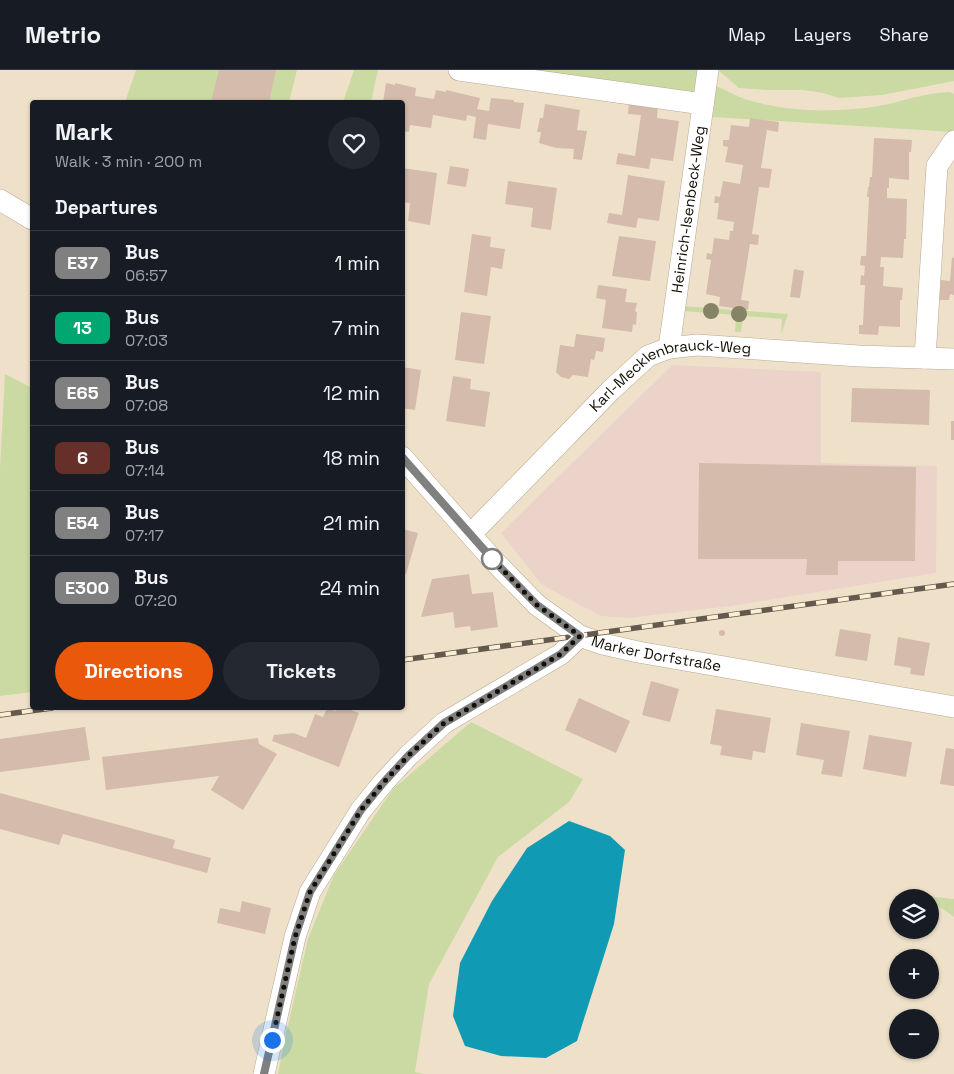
<!DOCTYPE html>
<meta charset="utf-8">
<style>
:root{--surface:#171b24;--page:#242831;--text:#f1f3f6;--muted:#9ea1a6;--line:#363941;--accent:#ea580c}
body{margin:0;font-family:"Space Grotesk",sans-serif;background:var(--page);color:var(--text);height:100vh;display:flex;flex-direction:column;font-size:19px;white-space:nowrap}
*{box-sizing:border-box;margin:0}
p{font-size:16px;color:var(--muted)}
.icon{flex:none;width:28px;height:28px;fill:none;stroke:currentColor;stroke-width:2;stroke-linecap:round;stroke-linejoin:round}
.map{position:relative;flex:1;overflow:hidden}
.drawer{position:absolute;left:30px;top:30px;width:375px;height:610px;display:flex;flex-direction:column;background:var(--surface);border-radius:5px;box-shadow:0 1px 4px #0004}
.drawer>*{flex:none}
.badge{padding:0 10px;border-radius:8px;font-size:18px;line-height:32px}
.controls{position:absolute;left:889px;top:819px;display:grid;gap:10px}
.controls a{display:grid;place-items:center;width:50px;height:50px;border-radius:50%;background:var(--surface);box-shadow:0 1px 4px #0004;font-size:25px}
.you{position:absolute;width:25px;height:25px;margin:-12px;border:4px solid #fff;border-radius:50%;background:#1a73e8;box-shadow:0 0 0 8px #1a73e833}
.map>.badge{position:absolute;translate:-50% -50%;box-shadow:0 0 0 2px #fff}
h2{padding:0 25px;font-size:19px;line-height:45px}
.round{display:grid;place-items:center;flex:none;width:52px;height:52px;border-radius:26px;background:var(--page)}
.headline{display:flex;align-items:center;justify-content:space-between;height:85px;padding:0 25px}
h1{font-size:24px;font-weight:700;line-height:38px}
.button{display:flex;gap:10px;margin-top:auto;padding:10px 25px}
.button a{flex:1;height:58px;border-radius:30px;background:var(--accent);color:#fff;font-size:20px;font-weight:700;line-height:58px;text-align:center}
.button a+a{background:var(--page);color:var(--text)}
ul{padding:0;list-style:none}
li{display:flex;align-items:center;gap:15px;height:65px;padding:0 25px;border-top:1px solid var(--line)}
li div{flex:1}
li b{display:block;font-size:19px}
li em{font-style:normal}
li .badge{min-width:55px;font-weight:700;text-align:center}
header{display:flex;align-items:center;gap:30px;box-sizing:border-box;height:70px;padding:0 25px;background:var(--surface);border-bottom:1px solid var(--line)}
header strong{font-size:24px}
nav{display:flex;gap:28px;margin-inline-start:auto;font-size:18px}
.map>svg:first-child{display:block}
.commercial{fill:#ecd3ca}
.green{fill:#cbdaa3}
.water{fill:#109ab3}
.building{fill:#d4bbac}
.lines{fill:none;stroke-linecap:round;stroke-linejoin:round}
.minor-casing{stroke:#b6a992;stroke-width:22}
.minor{stroke:#fff;stroke-width:21}
.rail-casing{stroke:#635a4d;stroke-width:5.5}
.rail{stroke:#fcefd5;stroke-width:4;stroke-dasharray:11;stroke-linecap:butt}
.tree{fill:#858466}
.line-casing{stroke:#fff;stroke-width:11}
.line{stroke:#808080;stroke-width:8}
.walk{stroke:#130e06;stroke-width:5;stroke-dasharray:0 9}
.stop-dot{fill:#fff;stroke:#808080;stroke-width:2.5}
.labels{text-anchor:middle;stroke-width:4;stroke-linejoin:round;paint-order:stroke}
.street-label{font-size:15px;fill:#130e06;stroke:#fcefd5}
</style>
<header>
<strong>Metrio</strong>
<nav><a>Map</a><a>Layers</a><a>Share</a></nav>
</header>
<div class="map">
<svg width="954" height="1004" viewBox="0 0 954 1004">
<rect width="100%" height="100%" fill="#efe1c9"/>
<!-- commercial -->
<polygon class="commercial" points="672,295 821,302 821,393 937,396 936,503 731,536 628,548 601,546 542,515 501,463"/>
<!-- green -->
<g class="green">
<polygon points="136,0 297,0 289,32 125,32"/>
<polygon points="354,0 378,0 371,32 343,32"/>
<polygon points="482,0 698,0 694,29"/>
<polygon points="718,0 954,0 954,11 882,25 839,28 823,23 803,20 767,20 739,18"/>
<path d="M716,16C727,20 737,27 748,30C789,42 836,43 878,36C902,32 926,22 950,22L954,24V62L713,47Z"/>
<polygon points="682,236 788,244 781,265 782,249 743,246 741,262 735,262 736,245 682,241"/>
<polygon points="5,304 32,318 32,622 0,626 0,398"/>
<polygon points="471,652 583,709 569,732 498,787 429,914 415,1002 424,1004 278,1004 286,964 308,869 334,805 393,719"/>
<polygon points="925,826 954,829 954,847 930,830 930,828"/>
</g>
<!-- water -->
<polygon class="water" points="569,751 610,766 625,780 614,854 577,971 546,988 501,986 465,976 453,946 460,893 492,831 527,778"/>
<!-- building -->
<g class="building">
<polygon points="219,0 276,0 269,32 211,32"/>
<polygon points="386,13 395,15 395,13 416,18 415,26 434,29 436,20 446,22 446,20 480,28 477,39 489,41 491,28 514,30 514,32 524,33 520,59 488,54 486,70 473,68 476,47 467,45 466,51 433,45 431,58 410,55 409,62 402,61 402,32 383,32"/>
<polygon points="629,31 658,35 657,48 679,51 673,91 651,88 649,99 616,94 618,83 635,86 641,45 628,44"/>
<polygon points="545,34 580,40 577,60 587,61 582,90 573,89 574,79 556,78 539,73 541,62 537,62 540,48 543,48"/>
<polygon points="750,48 779,52 778,62 767,60 761,98 772,99 769,118 759,117 752,164 759,165 758,175 750,174 741,230 749,231 748,240 719,236 720,227 706,224 711,190 706,189 707,183 712,184 714,168 729,170 730,161 733,161 734,152 717,149 719,133 714,133 715,126 720,127 723,111 740,114 743,95 725,92 728,77 723,76 723,70 729,70 731,55 749,57"/>
<polygon points="874,68 912,70 911,82 909,82 909,110 889,108 889,118 887,118 887,128 907,129 906,169 904,169 903,188 881,187 880,197 884,197 883,216 903,218 902,230 900,230 900,257 879,256 878,265 859,264 859,255 863,255 865,215 860,215 861,205 864,206 865,196 860,195 861,186 866,186 869,127 867,127 868,117 869,117 870,107 872,107"/>
<polygon points="450,96 469,99 466,117 447,114"/>
<polygon points="402,98 437,103 430,155 408,151 410,133 402,132"/>
<polygon points="628,105 665,111 659,151 638,148 636,158 607,153 609,143 622,145"/>
<polygon points="508,111 557,118 551,160 531,157 533,138 505,134"/>
<polygon points="472,164 491,167 490,177 505,179 502,199 491,197 487,226 464,222"/>
<polygon points="619,166 656,171 650,211 612,206"/>
<polygon points="952,187 954,188 954,225 950,224 949,230 939,230 941,210 950,211"/>
<polygon points="794,199 804,201 800,228 790,227"/>
<polygon points="598,215 627,219 625,232 637,233 635,241 637,242 636,255 633,254 632,262 602,258 606,230 596,228"/>
<polygon points="461,242 491,246 484,294 455,290"/>
<polygon points="576,264 605,268 603,282 596,281 594,290 591,289 588,307 573,305 569,309 561,307 556,302 560,275 574,277"/>
<polygon points="402,297 421,300 415,340 402,338"/>
<polygon points="453,306 471,309 470,319 490,322 485,357 446,351"/>
<polygon points="852,318 930,320 929,355 851,352"/>
<rect x="951" y="351" width="3" height="19"/>
<polygon points="699,393 916,397 915,491 838,491 838,505 806,505 807,489 698,489"/>
<polygon points="402,459 418,463 406,504 402,503"/>
<polygon points="469,504 472,524 493,522 498,557 471,561 470,556 455,558 453,542 421,547 432,509"/>
<polygon points="840,559 871,564 867,591 835,586"/>
<circle cx="722" cy="563" r="3"/>
<polygon points="898,567 930,573 924,606 910,604 911,598 894,595"/>
<polygon points="651,611 679,619 670,652 642,645"/>
<polygon points="579,628 630,651 616,683 565,660"/>
<polygon points="327,638 336,641 338,638 345,638 359,643 339,697 272,671 274,665 294,663 306,668 315,644 323,647"/>
<polygon points="716,639 771,648 765,683 753,681 752,690 720,685 722,676 710,674"/>
<polygon points="801,653 850,661 842,707 821,704 824,690 796,685"/>
<polygon points="85,657 90,690 0,702 0,669"/>
<polygon points="869,665 912,672 906,707 863,699"/>
<polygon points="258,668 259,674 277,684 243,740 211,720 219,706 106,720 102,687"/>
<polygon points="946,678 954,679 954,716 940,714"/>
<polygon points="0,723 175,770 173,778 211,788 207,803 63,764 59,775 0,759"/>
<polygon points="242,831 271,838 265,864 217,853 220,838 240,842"/>
</g>
<g class="lines">
<!-- minor casing -->
<g class="minor-casing">
<g id="minor">
<polyline points="459,0 703,34"/>
<polyline points="0,130 32,149"/>
<path id="s1" d="M669,278L708,0"/>
<polyline points="925,288 937,96 954,71"/>
<path id="s2" d="M402,387L494,491L537,535L580,566L603,574L638,582L954,637"/>
<path id="s3" d="M471,464L611,320L648,286L669,278L697,275L859,286L954,289"/>
<polyline points="264,1004 295,867 310,822 361,740 384,712 408,686 444,653 561,584 580,566"/>
</g>
</g>
<!-- minor -->
<use href="#minor" class="minor"/>
<!-- rail casing -->
<g class="rail-casing">
<g id="rail">
<polyline points="402,590 954,514"/>
<polyline points="0,645 52,638"/>
</g>
</g>
<!-- rail -->
<use href="#rail" class="rail"/>
</g>
<!-- trees -->
<g class="tree">
<circle cx="711" cy="241" r="8"/>
<circle cx="739" cy="244" r="8"/>
</g>
<g class="lines">
<!-- line casing -->
<g class="line-casing">
<polyline id="line" points="264,1004 295,867 310,822 361,740 384,712 408,686 444,653 561,584 580,566 537,535 494,491 402,387"/>
</g>
<!-- line -->
<use href="#line" class="line"/>
<!-- walk -->
<polyline class="walk" points="272,970 295,867 310,822 361,740 384,712 408,686 444,653 561,584 580,566 537,535 492,489"/>
</g>
<!-- markers -->
<circle class="stop-dot" cx="492" cy="489" r="10"/>
<g class="labels">
<!-- street labels -->
<g class="street-label">
<text dy="5" stroke="none"><textPath href="#s1" startOffset="140">Heinrich-Isenbeck-Weg</textPath></text>
<text dy="5" stroke="none"><textPath href="#s3" startOffset="265">Karl-Mecklenbrauck-Weg</textPath></text>
<text dy="5" stroke="none"><textPath href="#s2" startOffset="332">Marker Dorfstraße</textPath></text>
</g>
</g>
</svg>
<div class="controls">
<a><svg class="icon" aria-label="layers" viewBox="0 0 24 24"><path d="M12 4l9 5-9 5-9-5zM3 14l9 5 9-5"/></svg></a>
<a>+</a>
<a>−</a>
</div>
<div class="you" style="left:272px;top:970px"></div>
<section class="drawer">
<div class="headline"><div><h1>Mark</h1><p>Walk · 3 min · 200 m</p></div><a class="round"><svg class="icon" aria-label="heart" viewBox="0 0 24 24"><path d="M12 20l-8-8c-3-5 5-10 8-4 3-6 11-1 8 4z"/></svg></a></div>
<h2>Departures</h2>
<ul>
<li><span class="badge" style="background:#808080;color:#fff">E37</span><div><b>Bus</b><p>06:57</p></div><em>1 min</em></li>
<li><span class="badge" style="background:#00a770;color:#fff">13</span><div><b>Bus</b><p>07:03</p></div><em>7 min</em></li>
<li><span class="badge" style="background:#808080;color:#fff">E65</span><div><b>Bus</b><p>07:08</p></div><em>12 min</em></li>
<li><span class="badge" style="background:#662f29;color:#fff">6</span><div><b>Bus</b><p>07:14</p></div><em>18 min</em></li>
<li><span class="badge" style="background:#808080;color:#fff">E54</span><div><b>Bus</b><p>07:17</p></div><em>21 min</em></li>
<li><span class="badge" style="background:#808080;color:#fff">E300</span><div><b>Bus</b><p>07:20</p></div><em>24 min</em></li>
</ul>
<div class="button"><a>Directions</a><a>Tickets</a></div>
</section>
</div>
